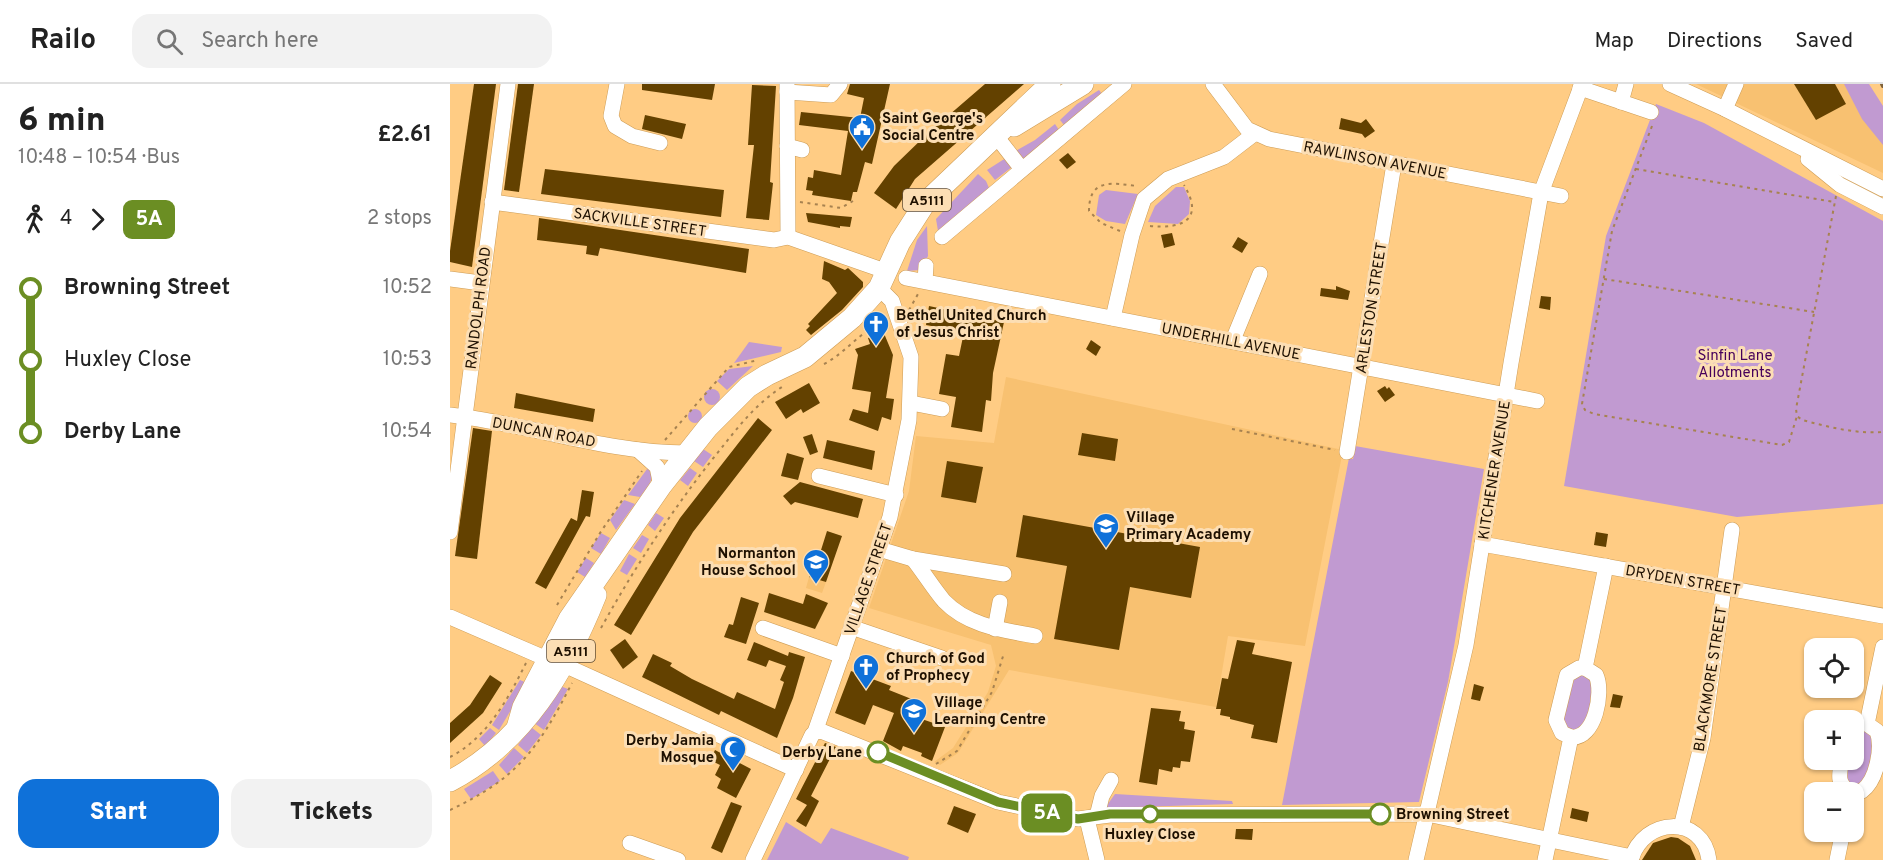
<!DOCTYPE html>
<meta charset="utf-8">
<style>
:root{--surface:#fff;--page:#f2f2f2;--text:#222;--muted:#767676;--line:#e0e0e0;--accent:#0f71d9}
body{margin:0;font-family:Overpass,sans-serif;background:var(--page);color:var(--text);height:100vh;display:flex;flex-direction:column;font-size:22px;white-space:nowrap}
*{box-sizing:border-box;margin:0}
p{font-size:20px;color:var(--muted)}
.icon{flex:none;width:33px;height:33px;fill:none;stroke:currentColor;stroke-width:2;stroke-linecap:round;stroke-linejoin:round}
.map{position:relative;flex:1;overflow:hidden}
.details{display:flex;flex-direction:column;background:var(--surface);width:450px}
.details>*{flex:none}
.badge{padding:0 12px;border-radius:9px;font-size:21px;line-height:39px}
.fabs{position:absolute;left:1354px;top:554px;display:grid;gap:12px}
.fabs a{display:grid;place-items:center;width:60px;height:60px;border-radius:12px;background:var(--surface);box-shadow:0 2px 4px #0004;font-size:30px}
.map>.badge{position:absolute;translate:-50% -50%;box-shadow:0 0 0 3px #fff}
.legs{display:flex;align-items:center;gap:9px;height:66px;padding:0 18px;font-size:20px}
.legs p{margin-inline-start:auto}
.overview{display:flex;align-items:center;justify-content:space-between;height:102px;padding:0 18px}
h1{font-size:33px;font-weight:800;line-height:45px}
.primary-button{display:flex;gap:12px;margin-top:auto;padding:12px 18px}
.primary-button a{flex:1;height:69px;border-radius:18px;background:var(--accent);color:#fff;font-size:24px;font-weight:800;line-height:69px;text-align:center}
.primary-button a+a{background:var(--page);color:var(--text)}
ul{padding:0 18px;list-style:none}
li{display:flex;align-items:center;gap:21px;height:72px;font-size:22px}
li i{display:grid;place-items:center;width:9px;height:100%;margin:0 8px;background:currentColor}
li i::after{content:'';width:15px;height:15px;margin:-8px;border:4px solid;border-radius:50%;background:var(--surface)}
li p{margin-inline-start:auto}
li:first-child i{background:linear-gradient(#0000 50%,currentColor 0)}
li:last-child i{background:linear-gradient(currentColor 50%,#0000 0)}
header{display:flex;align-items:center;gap:36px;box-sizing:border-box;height:84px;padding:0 30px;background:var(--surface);border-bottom:2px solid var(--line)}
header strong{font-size:28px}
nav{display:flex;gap:33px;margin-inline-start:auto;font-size:21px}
.search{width:420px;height:54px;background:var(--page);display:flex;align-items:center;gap:15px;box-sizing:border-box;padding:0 21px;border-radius:18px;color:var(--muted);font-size:22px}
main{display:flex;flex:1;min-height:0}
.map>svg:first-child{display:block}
.built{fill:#f8c171}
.green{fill:#c19ad1}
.building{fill:#634100}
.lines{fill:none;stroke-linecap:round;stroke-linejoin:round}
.minor-casing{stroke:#cd9c55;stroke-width:16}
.highway-casing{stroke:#cd9c55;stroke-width:22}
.path{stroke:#a78250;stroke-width:2;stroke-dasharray:3 4.5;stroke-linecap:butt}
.minor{stroke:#fff;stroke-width:15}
.highway{stroke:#fff;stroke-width:21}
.rail{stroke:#80623a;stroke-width:4}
.line-1-casing{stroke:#fff;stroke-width:14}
.line-1{stroke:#6b8e23;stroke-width:9}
.stop-1-dot{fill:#fff;stroke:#6b8e23;stroke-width:3}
.labels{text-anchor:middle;stroke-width:6;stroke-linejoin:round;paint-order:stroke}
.shield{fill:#fcdeb4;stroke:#614e36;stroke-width:1.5}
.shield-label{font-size:14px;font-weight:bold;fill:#1e1000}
.poi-label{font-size:15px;font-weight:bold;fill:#1e1000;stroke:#fcdeb4;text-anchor:start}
.street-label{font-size:15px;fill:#1e1000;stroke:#fcdeb4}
.park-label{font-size:15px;fill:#46005b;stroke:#fcdeb4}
.stop-label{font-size:15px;font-weight:bold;fill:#1e1000;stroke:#fcdeb4;text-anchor:end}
</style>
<header>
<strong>Railo</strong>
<div class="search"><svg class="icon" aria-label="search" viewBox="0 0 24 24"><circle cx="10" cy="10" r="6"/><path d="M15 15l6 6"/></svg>Search here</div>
<nav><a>Map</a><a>Directions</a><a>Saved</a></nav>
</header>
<main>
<section class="details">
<div class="overview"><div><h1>6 min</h1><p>10:48 – 10:54 · Bus</p></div><b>£2.61</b></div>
<div class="legs"><svg class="icon" aria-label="walk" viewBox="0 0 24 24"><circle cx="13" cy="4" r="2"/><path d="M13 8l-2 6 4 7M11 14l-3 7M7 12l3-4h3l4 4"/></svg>4<svg class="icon" aria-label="forward" viewBox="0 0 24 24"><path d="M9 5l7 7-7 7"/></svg><b class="badge" style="background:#6b8e23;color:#fff">5A</b><p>2 stops</p></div>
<ul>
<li><i style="color:#6b8e23"></i><b>Browning Street</b><p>10:52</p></li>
<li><i style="color:#6b8e23"></i><span>Huxley Close</span><p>10:53</p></li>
<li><i style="color:#6b8e23"></i><b>Derby Lane</b><p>10:54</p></li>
</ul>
<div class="primary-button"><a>Start</a><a>Tickets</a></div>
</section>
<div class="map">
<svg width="1433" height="776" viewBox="0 0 1433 776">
<rect width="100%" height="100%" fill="#ffcc84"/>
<!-- built -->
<g class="built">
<polygon points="1246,0 1409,0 1433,37 1433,89"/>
<polygon points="556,293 893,366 855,562 778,552 766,623 559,586 508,669 490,681 484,678 503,664 538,608 546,582 541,561 419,524 459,407 466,352 544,359"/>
<polygon points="359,493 376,498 372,509 356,504"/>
</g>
<!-- green -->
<g class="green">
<polygon points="1394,0 1419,0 1433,22 1433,61 1412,35"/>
<polygon points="649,6 652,10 614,41 610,36 627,20"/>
<polygon points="1206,20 1254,39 1433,137 1433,420 1287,433 1114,402 1156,152"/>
<polygon points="605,40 609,46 574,78 564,68 585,56"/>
<polygon points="559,72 562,83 545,96 537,86"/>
<polygon points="528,90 536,97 539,104 489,153 486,135"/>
<polygon points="726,103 734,103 740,117 739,130 728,140 698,138 705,122"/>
<polygon points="656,106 688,110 675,140 656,137 646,131 649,111"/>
<polygon points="477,142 478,172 470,186 457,187 467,156"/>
<polygon points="299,258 332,263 331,268 284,279"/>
<polygon points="303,282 277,306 267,297 279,285"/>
<circle cx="262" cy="313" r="8"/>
<circle cx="245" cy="332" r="7"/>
<polygon points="905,362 1034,385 998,598 969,718 832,721 899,374 903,375"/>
<polygon points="253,365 262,371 253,383 244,377"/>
<path d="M200,381C205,395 199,402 190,413L178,411Z"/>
<polygon points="240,384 247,389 238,402 230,396"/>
<polygon points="174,416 185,420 166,446 160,436"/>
<polygon points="206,429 214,434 205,447 198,441"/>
<polygon points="151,449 160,454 151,470 141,464"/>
<polygon points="192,451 199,455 191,469 183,464"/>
<polygon points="179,470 187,475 177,491 170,487"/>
<polygon points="136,474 144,479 135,493 127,488"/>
<polygon points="1123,590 1143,593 1138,639 1130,649 1112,644"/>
<polygon points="70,596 77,599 49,646 42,641"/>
<polygon points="110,602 118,605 94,646 84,639"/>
<polygon points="81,643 91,651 77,669 68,661"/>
<polygon points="40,644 46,649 35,662 29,655"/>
<polygon points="1411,644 1426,654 1416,700 1396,701 1396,675 1404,675 1404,648"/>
<polygon points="64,664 74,673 57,690 49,681"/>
<polygon points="43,687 50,697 21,715 14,705"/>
<polygon points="665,710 782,717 783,720 655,724"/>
<polygon points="336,738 371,760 381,744 459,773 458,776 317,776"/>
</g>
<!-- building -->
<g class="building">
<polygon points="24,0 46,0 22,183 0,178 0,167"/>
<polygon points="68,0 84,0 69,108 54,106"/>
<polygon points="192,0 265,0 262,16 192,6"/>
<polygon points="400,0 440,0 422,80 415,78 407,108 403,108 401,117 362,111 363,107 356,106 358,93 363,94 364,86 391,91 398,47 349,41 351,28 410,34 414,14 397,10"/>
<polygon points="535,0 574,0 465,95 446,125 424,109 444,82 477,50"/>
<polygon points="1344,0 1385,0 1396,20 1366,36"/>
<polygon points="302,1 326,2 320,98 323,99 319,136 296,134 304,61 298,61"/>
<polygon points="195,31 236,40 232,55 192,45"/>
<polygon points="891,34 911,39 916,35 925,47 915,54 912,50 889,45"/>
<polygon points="618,69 626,78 617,85 609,76"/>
<polygon points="95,85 274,106 271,133 91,110"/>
<polygon points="356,129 402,133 400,143 390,142 390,144 358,138"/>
<polygon points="89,134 299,165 296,189 150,164 148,172 136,170 137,162 87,156"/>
<polygon points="722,149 725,161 714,164 711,151"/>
<polygon points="788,153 798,159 792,169 782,163"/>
<polygon points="374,177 395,186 398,184 413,198 413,203 392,226 361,251 356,246 360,242 358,240 387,209 379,198 372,195"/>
<polygon points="886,202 900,207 898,216 870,212 871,204 886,206"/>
<polygon points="1091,212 1101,213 1100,226 1089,224"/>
<polygon points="479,222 554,238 543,289 541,317 536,316 532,348 501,343 506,313 489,310 496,270 509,272 514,248 476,241"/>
<polygon points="433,247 443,271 436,314 444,315 441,336 432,333 428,347 399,336 403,325 418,329 421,308 402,305 408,271 405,265 420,260 418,254"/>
<polygon points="641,256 651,263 646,272 636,265"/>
<polygon points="359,299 370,319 353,329 351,325 336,335 325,318"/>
<polygon points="935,302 937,305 939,303 945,311 935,318 927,307"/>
<polygon points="66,309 145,325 143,338 64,324"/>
<polygon points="308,334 322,346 243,448 181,551 164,541 230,434"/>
<polygon points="23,344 42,347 27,475 5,472"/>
<polygon points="632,349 668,355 665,377 628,371"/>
<polygon points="362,350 368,368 360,371 353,353"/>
<polygon points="377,356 425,367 422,386 373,374"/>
<polygon points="337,369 354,374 348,396 331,392"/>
<polygon points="497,377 533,383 526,419 491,413"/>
<polygon points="350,398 413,415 408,434 345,418 341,421 333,412"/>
<polygon points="132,406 144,408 140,433 136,432 96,505 85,499 121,434 127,437"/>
<polygon points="573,431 750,463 741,514 680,503 669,566 604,555 617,482 566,473"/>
<polygon points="377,447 392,452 376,498 359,493 363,481 366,482"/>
<polygon points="1146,448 1158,450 1156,463 1144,461"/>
<polygon points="319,509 353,520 356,510 378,519 365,545 314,528"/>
<polygon points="291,513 309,519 296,560 274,553 279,540 283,541"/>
<polygon points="175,555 188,573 173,585 160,566"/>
<polygon points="787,556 805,559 802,570 842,578 827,659 801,654 804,641 780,635 780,633 770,631 771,625 766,625 772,594 778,595"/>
<polygon points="304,558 338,572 339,568 355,573 343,614 327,654 271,627 269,631 192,593 203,570 222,579 220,582 242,595 284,615 287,608 325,625 334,598 330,596 336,582 319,576 316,583 297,576"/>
<polygon points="401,587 441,602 439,606 469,618 463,632 495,643 482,677 471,672 472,669 453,662 451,667 433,657 444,629 423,621 415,641 385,629"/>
<polygon points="40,591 52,599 33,629 0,659 0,639 20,621"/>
<polygon points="1024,600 1034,603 1030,617 1021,615"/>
<polygon points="1163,610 1173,612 1170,624 1160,623"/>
<polygon points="701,624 731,627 729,637 735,638 734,645 745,647 740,678 731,677 730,684 723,683 722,688 709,685 707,701 689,698"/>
<polygon points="375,659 386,663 361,712 369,717 356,743 346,737 357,721 346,715"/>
<polygon points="265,666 301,685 286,714 267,704 271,695 265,691 270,681 260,676"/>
<polygon points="281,718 292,722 272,769 261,764"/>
<polygon points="504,722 526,730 518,749 497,740"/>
<polygon points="1122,724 1139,728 1137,738 1120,734"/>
<polygon points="786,745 803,745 802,756 785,755"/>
<polygon points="1221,753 1228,754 1240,762 1246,776 1192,776 1203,759"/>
</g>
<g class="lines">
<!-- minor casing -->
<g class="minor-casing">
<g id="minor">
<polyline points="167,0 161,32 165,42 182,52 210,59"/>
<polyline points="337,0 338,153"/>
<polyline points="763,0 797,45 819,55 1111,112"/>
<polyline points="1220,0 1275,25 1433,105"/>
<polyline points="1130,4 1201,28"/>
<polyline points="337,8 381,11 390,0"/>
<polyline points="1171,18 1176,0"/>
<polyline points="1275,25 1286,0"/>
<polyline points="546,52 571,84"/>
<polyline points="337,62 352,66"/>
<polyline points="1358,75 1390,101 1433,123"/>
<polyline points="42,118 324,156 338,153 438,188"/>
<polyline points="492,153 674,0"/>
<polyline points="456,194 1087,317"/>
<polyline points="0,195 31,199"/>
<polyline points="475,197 476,182"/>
<polyline points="663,234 682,151 694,115 718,95 774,73 804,50"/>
<polyline points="783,256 810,190"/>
<polyline points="461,319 492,325"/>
<path d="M0,331C79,340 157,369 236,369"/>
<polyline points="188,366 207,383 211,402"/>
<polyline points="897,368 944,80"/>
<polyline points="369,392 446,411"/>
<polyline points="0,448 58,0"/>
<polyline points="1032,460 1433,532"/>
<polyline points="429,465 463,475 554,490"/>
<path d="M463,475C474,489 483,504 494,517C518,542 553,546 585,552"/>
<polyline points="0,533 97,575"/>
<polyline points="401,543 492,574"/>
<polyline points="313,544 392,572"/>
<polyline points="545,545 550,518"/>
<polyline points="114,581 346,686"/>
<polyline points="365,648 371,647 548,718 628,735 660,731 977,730 1182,773"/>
<path d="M1121,653C1145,656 1154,608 1146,591L1135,584L1156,482"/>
<path d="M1392,675C1389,690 1386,702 1402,708"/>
<path d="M1404,708L1412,707C1427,696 1433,663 1427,647L1417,640L1433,563"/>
<polyline points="647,732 652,712 661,696"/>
<polyline points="637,735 647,776"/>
<polyline points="1231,743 1253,654 1282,446"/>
<polyline points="180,759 228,776"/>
<polyline points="303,776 362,651 365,648 440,433 459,336 461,273 442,217 429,204"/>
<polyline points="966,776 1016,561 1061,279 1091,109 1132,0"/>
<polyline points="1095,776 1121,653 1112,649 1106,636 1117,591 1129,584 1135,584"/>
<path d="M1181,776C1193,733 1253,730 1259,776"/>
<polyline points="1387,776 1393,747"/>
</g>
</g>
<!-- highway casing -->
<g class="highway-casing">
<g id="highway">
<polyline points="564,42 633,0"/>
<polyline points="67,644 73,623 119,535 211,402 258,343 298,303 317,291 355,273 402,234 429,204 450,158 475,119 600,0"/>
<path d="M0,697C74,658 116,586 146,511"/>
</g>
</g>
<!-- path -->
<g class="path">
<polyline points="1202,42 1162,147 1132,320 1135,326 1144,330 1332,361 1339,358 1347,332"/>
<polyline points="1186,85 1384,118"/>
<path d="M1386,112L1346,325L1347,332L1352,336C1379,343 1405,350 1433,348"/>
<polyline points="350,118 391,124 403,117"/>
<path d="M700,142C732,145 755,136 734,101"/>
<path d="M670,147L651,139L639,127C639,94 662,99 687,102"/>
<polyline points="1154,195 1364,228"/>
<polyline points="459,226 468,210"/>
<path d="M374,280C397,268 411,246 435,237"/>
<polyline points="782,345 885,366"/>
<polyline points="215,356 279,283 308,276"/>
<polyline points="107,521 150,449 192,387"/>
<path d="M151,544C185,483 222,426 265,372C286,346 304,321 332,303"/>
<path d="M0,673C37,654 58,615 76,579"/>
<polyline points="486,680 507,667 542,608 554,569"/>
<path d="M0,726C68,694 88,665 122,599"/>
</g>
<!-- minor -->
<use href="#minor" class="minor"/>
<!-- highway -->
<use href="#highway" class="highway"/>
<!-- rail -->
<polyline class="rail" points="1432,0 1433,2"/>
</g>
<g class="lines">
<!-- line-1 casing -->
<g class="line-1-casing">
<polyline id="line-1" points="428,668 548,718 628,735 660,730 930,730"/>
</g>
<!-- line-1 -->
<use href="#line-1" class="line-1"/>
</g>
<!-- icons -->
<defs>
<g id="civic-pin" transform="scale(1.35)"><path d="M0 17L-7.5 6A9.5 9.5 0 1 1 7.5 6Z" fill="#0f71d9" stroke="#fcdeb4"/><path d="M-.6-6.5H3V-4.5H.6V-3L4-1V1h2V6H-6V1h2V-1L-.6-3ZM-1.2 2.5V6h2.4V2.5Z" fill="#fff"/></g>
<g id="church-pin" transform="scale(1.35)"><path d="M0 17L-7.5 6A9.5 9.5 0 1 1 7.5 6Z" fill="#0f71d9" stroke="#fcdeb4"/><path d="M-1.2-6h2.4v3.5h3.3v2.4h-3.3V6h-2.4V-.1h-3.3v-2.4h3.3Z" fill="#fff"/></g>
<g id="school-pin" transform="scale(1.35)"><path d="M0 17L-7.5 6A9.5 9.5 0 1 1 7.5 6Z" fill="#0f71d9" stroke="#fcdeb4"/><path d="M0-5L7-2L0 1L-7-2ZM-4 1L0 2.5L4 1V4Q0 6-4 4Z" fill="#fff"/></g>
<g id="university-pin" transform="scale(1.35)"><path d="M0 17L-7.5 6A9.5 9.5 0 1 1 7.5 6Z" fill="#0f71d9" stroke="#fcdeb4"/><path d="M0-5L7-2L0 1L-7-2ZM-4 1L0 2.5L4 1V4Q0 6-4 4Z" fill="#fff"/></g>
<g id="mosque-pin" transform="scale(1.35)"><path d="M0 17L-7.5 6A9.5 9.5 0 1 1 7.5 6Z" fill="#0f71d9" stroke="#fcdeb4"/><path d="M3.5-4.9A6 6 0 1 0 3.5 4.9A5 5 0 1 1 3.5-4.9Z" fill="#fff"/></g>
</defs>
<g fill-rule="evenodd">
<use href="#civic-pin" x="412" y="43"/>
<use href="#church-pin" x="426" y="240"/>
<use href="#school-pin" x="656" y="442"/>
<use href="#school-pin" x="366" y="478"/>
<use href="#church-pin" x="416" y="583"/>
<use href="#university-pin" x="464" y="627"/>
<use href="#mosque-pin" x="283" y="665"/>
</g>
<!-- markers -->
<g class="stop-1-dot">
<circle cx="428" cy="668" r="10"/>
<circle cx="700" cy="730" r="8"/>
<circle cx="930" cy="730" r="10"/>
</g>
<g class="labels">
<!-- shield labels -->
<g class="shield">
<rect x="453" y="105" width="48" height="22" rx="4.5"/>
<rect x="97" y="556" width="48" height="22" rx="4.5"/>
</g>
<g class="shield-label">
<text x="477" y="121">A5111</text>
<text x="121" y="572">A5111</text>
</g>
<!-- poi labels -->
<g class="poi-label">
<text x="432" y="39">Saint George's<tspan x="432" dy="17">Social Centre</tspan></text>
<text x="446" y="236">Bethel United Church<tspan x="446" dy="17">of Jesus Christ</tspan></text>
<text x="676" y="438">Village<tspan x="676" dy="17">Primary Academy</tspan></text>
<text x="346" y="474" text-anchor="end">Normanton<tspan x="346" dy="17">House School</tspan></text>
<text x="436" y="579">Church of God<tspan x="436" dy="17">of Prophecy</tspan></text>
<text x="484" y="623">Village<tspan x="484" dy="17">Learning Centre</tspan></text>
<text x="264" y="661" text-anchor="end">Derby Jamia<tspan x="264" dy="17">Mosque</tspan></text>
</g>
<!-- street labels -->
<g class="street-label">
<text transform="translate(925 76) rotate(11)" y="5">RAWLINSON AVENUE</text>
<text transform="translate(190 138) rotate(8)" y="5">SACKVILLE STREET</text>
<text transform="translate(28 224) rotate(-83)" y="5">RANDOLPH ROAD</text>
<text transform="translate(921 224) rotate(-81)" y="5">ARLESTON STREET</text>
<text transform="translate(781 257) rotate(11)" y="5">UNDERHILL AVENUE</text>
<text transform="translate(94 348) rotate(11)" y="5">DUNCAN ROAD</text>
<text transform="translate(1044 386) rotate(-81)" y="5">KITCHENER AVENUE</text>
<text transform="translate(418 495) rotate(-71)" y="5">VILLAGE STREET</text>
<text transform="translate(1233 496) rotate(10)" y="5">DRYDEN STREET</text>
<text transform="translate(1260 595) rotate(-81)" y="5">BLACKMORE STREET</text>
</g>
<!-- park labels -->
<g class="park-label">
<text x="1285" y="276">Sinfin Lane<tspan x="1285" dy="17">Allotments</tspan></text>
</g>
<!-- stop labels -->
<g class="stop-label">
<text x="412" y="673">Derby Lane</text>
<text x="946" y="735" text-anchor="start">Browning Street</text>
<text x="700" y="755" text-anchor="middle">Huxley Close</text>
</g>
</g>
</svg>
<div class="fabs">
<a><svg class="icon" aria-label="locate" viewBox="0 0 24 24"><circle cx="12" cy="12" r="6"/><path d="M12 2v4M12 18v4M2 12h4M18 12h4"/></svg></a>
<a>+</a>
<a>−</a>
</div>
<b class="badge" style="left:597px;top:729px;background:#6b8e23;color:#fff">5A</b>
</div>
</main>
